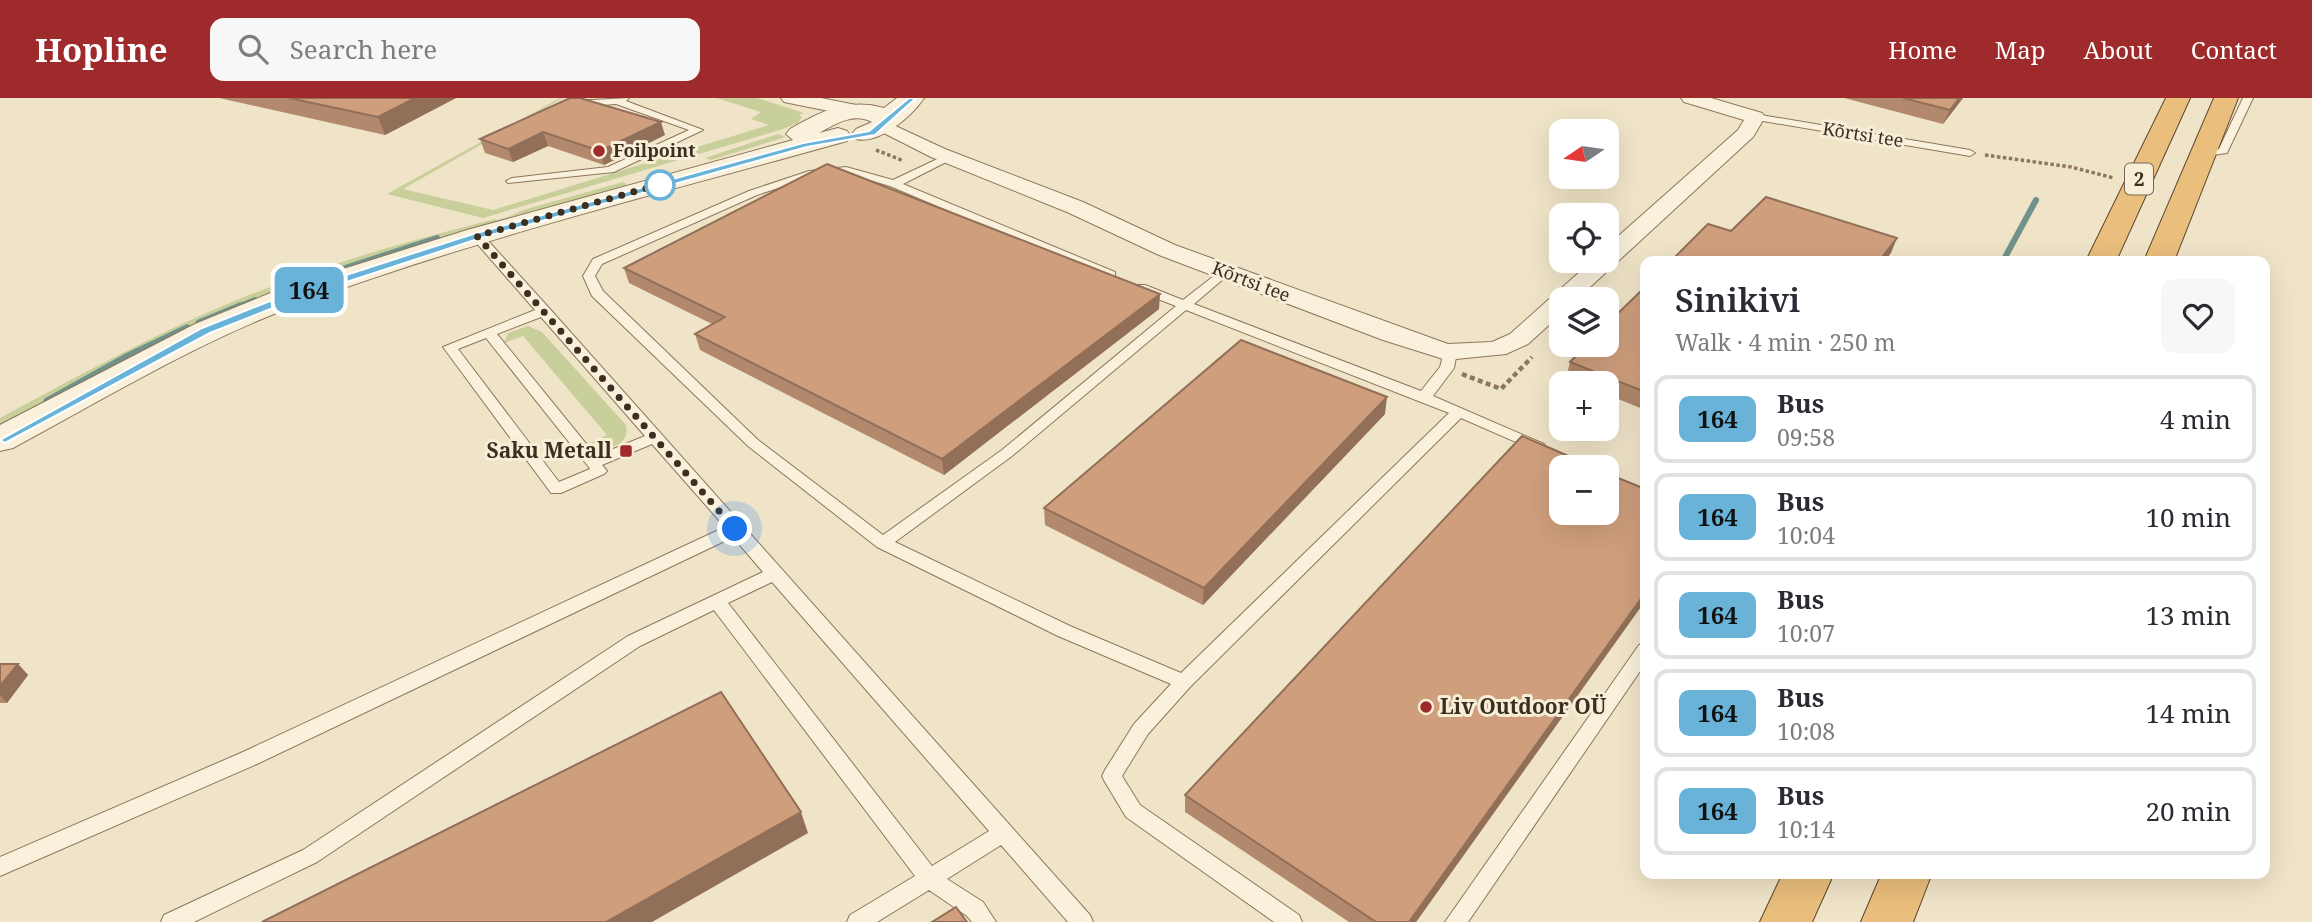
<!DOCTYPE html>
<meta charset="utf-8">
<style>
:root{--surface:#fff;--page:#f7f7f7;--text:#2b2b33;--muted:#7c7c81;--line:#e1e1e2;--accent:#9e2a2b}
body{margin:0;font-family:"Noto Serif",serif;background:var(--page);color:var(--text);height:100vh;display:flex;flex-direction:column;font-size:26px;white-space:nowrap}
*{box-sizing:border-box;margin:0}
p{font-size:23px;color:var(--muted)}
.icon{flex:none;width:38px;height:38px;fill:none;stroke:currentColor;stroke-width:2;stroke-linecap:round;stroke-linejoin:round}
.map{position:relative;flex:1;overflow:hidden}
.panel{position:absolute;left:1640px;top:158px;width:630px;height:623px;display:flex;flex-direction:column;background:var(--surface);border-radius:14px;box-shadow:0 7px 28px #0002}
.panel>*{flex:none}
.badge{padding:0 14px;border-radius:10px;font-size:24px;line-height:46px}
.needle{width:46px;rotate:257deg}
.buttons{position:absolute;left:1549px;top:21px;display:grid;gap:14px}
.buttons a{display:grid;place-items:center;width:70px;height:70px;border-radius:14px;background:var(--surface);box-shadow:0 7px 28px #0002;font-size:35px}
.you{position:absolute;width:35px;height:35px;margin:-18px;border:5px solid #fff;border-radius:50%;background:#1a73e8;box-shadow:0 0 0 10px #1a73e833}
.map>.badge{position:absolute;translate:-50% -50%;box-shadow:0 0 0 4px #fff}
.round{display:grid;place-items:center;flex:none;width:74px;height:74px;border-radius:14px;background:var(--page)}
.summary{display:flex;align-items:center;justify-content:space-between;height:119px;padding:0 35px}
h1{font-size:33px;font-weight:600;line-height:52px}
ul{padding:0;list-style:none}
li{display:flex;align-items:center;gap:21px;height:88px;margin:0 14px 10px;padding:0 21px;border:4px solid var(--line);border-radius:14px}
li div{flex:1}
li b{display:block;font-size:26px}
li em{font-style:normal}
li .badge{min-width:77px;font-weight:700;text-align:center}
header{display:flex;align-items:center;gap:42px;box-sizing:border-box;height:98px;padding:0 35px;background:var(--accent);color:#fff}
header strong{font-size:33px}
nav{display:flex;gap:38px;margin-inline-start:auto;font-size:24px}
.search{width:490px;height:63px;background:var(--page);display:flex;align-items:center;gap:18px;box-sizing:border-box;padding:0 24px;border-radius:14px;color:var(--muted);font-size:26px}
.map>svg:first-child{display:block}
.green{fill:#c9cf9b}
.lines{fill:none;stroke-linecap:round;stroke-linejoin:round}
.stream-far1{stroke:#6f938a;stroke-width:6}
.stream{stroke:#6f938a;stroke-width:7}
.service-casing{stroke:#8d765c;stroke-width:2}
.minor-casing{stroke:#8d765c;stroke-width:2}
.tertiary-casing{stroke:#8d765c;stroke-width:2}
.trunk-casing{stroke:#5b4430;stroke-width:2}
.path-far1{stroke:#8d765c;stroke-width:3.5;stroke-dasharray:3.5 2.5;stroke-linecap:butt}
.path{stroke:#8d765c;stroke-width:4.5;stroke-dasharray:5 3.5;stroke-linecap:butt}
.service{fill:#faf1dc;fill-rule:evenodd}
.minor{fill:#faf1dc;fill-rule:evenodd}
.tertiary{fill:#faf1dc;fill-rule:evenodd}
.trunk{fill:#eabe7c;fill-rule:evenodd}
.wall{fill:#b2896c}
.shaded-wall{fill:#916f58}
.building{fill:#cf9f7d;stroke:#916f58;stroke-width:2}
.line{fill:#69b3d9;stroke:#fff;stroke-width:2}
.walk{stroke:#3d2e20;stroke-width:7;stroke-dasharray:0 12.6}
.poi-dot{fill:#9e2a2b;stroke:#f7eed8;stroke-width:2.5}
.stop-dot{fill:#fff;stroke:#69b3d9;stroke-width:3.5}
.labels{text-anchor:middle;stroke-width:6;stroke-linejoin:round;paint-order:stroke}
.far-street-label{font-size:18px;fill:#3d2e20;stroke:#f7eed8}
.far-poi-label{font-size:18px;font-weight:bold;fill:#3d2e20;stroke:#f7eed8;text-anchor:start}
.shield{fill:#f7eed8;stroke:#756857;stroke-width:2}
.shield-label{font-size:19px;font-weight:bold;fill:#3d2e20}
.poi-label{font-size:21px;font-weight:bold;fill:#3d2e20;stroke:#f7eed8;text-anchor:end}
</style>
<header>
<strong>Hopline</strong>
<div class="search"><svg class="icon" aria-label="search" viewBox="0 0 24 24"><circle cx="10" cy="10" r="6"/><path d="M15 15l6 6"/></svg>Search here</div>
<nav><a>Home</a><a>Map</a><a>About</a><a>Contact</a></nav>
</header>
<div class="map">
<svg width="2312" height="824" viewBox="0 0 2312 824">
<rect width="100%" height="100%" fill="#f0e4c8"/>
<!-- green -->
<g class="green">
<polygon points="560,0 563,0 403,91 493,112 769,27 751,21 761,14 716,0 757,0 804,15 799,17 802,19 798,25 780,32 483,120 387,96"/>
<polygon points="778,36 786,39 711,62 705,60"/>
<polygon points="623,84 628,88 506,120 523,112"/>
<path d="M495,121L501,124L393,155L0,333V320C78,278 155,235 237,202C322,167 407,143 495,121Z"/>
<path d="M528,228L542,234L626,327C631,350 604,353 588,346L607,337L523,238L504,245L508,235Z"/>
</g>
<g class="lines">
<!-- stream-far1 -->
<g class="stream-far1">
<polyline points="2003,163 2036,102"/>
<polyline points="287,189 437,140"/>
<polyline points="236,210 255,202"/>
</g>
<!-- stream -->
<g class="stream">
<polyline points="199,225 240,208"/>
<polyline points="47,303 126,259 187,230"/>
</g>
<!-- service casing -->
<g class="service-casing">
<g id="service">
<polygon points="629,0 626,3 703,32 614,74 508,85 506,83 512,80 608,69 689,32 616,6 574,9 569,6 574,3"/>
<polygon points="2243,0 2253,0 2227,55 2199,59 2199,55 2219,51"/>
<polygon points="1755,16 1970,52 1975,55 1970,58 1751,21 1750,19"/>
<path d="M948,56L953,59L952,61L903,86L1115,174V180H1107L890,88L846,75L814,78L757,97L602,166L595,178L603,193L758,342L883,437L1002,352L1176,208L1137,193V187H1145L1183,202L1224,170L1228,171V177L1194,206L1421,293L1440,269L1445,251H1455L1457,254L1454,270L1433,298L1544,346L1546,349L1539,354L1534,352L1461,320L1190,589L1148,636L1122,678L1140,707L1299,817L1302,824H1274L1126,719L1105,684L1102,678L1105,672L1134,626L1171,586L1058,538L877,449L748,348L592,198L583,178L593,161L749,93L809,73L846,69L893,82ZM1186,212L1449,315L1181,575L1070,528L895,444L1012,358Z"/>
<path d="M477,134L481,135L549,210L1090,817L1093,824H1068L1001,747L947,781L983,804L996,824H972L967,818L929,792L877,824H847L850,817L915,778L714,512L640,548L317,764L194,824H161L164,817L303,752L628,538L763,474L733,439L257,666L0,778V759L243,654L725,429L652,346L602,367L607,373L604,376L561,395H551L443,249L535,212L473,141L471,138ZM541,219L645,338L596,358L497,236ZM486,240L588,368L590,371L559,384L458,251ZM772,484L989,733L932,768L728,505Z"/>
<polygon points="1645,545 1645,566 1468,824 1445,824 1639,547"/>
</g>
</g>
<!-- minor casing -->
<g class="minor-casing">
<g id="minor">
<polygon points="781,0 821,0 856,7 859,11 849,17 784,4"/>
<polygon points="1681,0 1711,0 1762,15 1765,19 1753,39 1577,201 1561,201 1561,216 1528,246 1506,256 1446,262 1437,259 1383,242 1159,157 1067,114 931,59 872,29 875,25 889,25 945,51 1083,104 1175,147 1448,246 1492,244 1510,236 1592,163 1606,163 1606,149 1738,32 1744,22 1684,4"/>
</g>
</g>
<!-- tertiary casing -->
<g class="tertiary-casing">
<path id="tertiary" d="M897,0H924C912,18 879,47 856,41L852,36L856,31L872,24C854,14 835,26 819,35L838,30L847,33L851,38L847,43C666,94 482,139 305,204C203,241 109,298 13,350L0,353V327L195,226L283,190L467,132L793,42L786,36L790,31C821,13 848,0 884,10Z"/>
</g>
<!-- trunk casing -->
<g class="trunk-casing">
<g id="trunk">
<polygon points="2166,0 2190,0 2116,163 2086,163"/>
<polygon points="2214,0 2238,0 2174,163 2144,163"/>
<polygon points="1783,775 1834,775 1812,824 1760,824"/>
<polygon points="1882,775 1932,775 1913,824 1861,824"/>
</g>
</g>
<!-- path-far1 -->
<g class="path-far1">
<polyline points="876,52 904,63"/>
<polyline points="1985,57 2071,69 2114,80"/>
</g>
<!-- path -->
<polyline class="path" points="1462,276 1501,291 1532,259"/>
<!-- service -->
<use href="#service" class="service"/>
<!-- minor -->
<use href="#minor" class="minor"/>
<!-- tertiary -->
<use href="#tertiary" class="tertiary"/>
<!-- trunk -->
<use href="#trunk" class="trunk"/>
</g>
<!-- wall -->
<g class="wall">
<polygon points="219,0 456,0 385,37"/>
<polygon points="570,0 665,37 604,67 548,48 513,64 485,55 480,41"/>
<polygon points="1844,0 1963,0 1943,26"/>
<polygon points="624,170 1159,211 944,377 700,252 695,236 712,226 629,185"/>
<polygon points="1645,189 1645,312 1606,296 1606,285 1580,285 1566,280 1570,264"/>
<polygon points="1385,316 1203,507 1045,427 1044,410"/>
<polygon points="1645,503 1416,824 1349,824 1185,714 1185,697"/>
<polygon points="0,566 18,566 28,577 7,605 0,605"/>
</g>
<!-- shaded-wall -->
<g class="shaded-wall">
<polygon points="415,0 456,0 385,37 378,19"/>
<polygon points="1959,0 1963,0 1943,26 1950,12"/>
<polygon points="661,24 665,37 604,67 600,53"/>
<polygon points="543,34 548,48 513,64 508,51"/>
<polygon points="1897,140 1891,155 1885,163 1879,163"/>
<polygon points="1160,196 1159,211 944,377 942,361"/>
<polygon points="1387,299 1385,316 1203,507 1204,490"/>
<polygon points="1645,495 1645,503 1416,824 1409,824"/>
<polygon points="18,566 28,577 7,605 0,597 0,588"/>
<polygon points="801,714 808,735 652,824 606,824"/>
</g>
<!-- building -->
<g class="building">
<polygon points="289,0 415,0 378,19"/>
<polygon points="570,0 580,0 661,24 600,53 543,34 508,51 480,41"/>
<polygon points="1903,0 1959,0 1950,12"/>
<polygon points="827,66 1160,196 942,361 695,236 725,219 624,170"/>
<polygon points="1766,99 1897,140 1879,163 1671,163 1708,126 1731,133"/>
<polygon points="1645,189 1645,294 1570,264 1587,247 1606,247 1606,227"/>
<polygon points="1241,242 1387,299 1204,490 1044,410"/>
<polygon points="1522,338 1594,369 1561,369 1561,415 1606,415 1606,375 1645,391 1645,495 1409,824 1376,824 1185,697"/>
<polygon points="0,566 18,566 0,588"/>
<polygon points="721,594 801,714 606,824 262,824"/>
<polygon points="956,809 967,824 932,824"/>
</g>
<!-- line -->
<polygon class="line" points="909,0 916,0 875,37 807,49 481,140 298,200 210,235 5,345 0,342 202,230 290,195 473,136 803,45 869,33"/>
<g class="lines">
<!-- walk -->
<polyline class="walk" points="660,87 665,85 477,138 735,431"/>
</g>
<!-- markers -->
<g class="poi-dot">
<circle cx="599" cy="53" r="7"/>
<rect x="619" y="346" width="14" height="14" rx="3.5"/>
<circle cx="1426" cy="609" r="7"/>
</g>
<circle class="stop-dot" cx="660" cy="87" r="14"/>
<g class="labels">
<!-- far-street labels -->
<g class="far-street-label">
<text transform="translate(1863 37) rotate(9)" y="6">Kõrtsi tee</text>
<text transform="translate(1251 184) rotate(21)" y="6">Kõrtsi tee</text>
</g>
<!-- far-poi labels -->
<g class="far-poi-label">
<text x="613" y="59">Foilpoint</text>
</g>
<!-- shield labels -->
<rect class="shield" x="2125" y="65.5" width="28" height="31" rx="5"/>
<g class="shield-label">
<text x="2139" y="88">2</text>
</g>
<!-- poi labels -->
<g class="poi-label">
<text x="612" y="360">Saku Metall</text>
<text x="1440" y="616" text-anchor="start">Liv Outdoor OÜ</text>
</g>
</g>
</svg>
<div class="buttons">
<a><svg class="needle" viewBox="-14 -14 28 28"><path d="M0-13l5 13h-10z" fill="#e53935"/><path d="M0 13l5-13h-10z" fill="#7c7c81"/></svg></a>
<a><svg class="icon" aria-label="locate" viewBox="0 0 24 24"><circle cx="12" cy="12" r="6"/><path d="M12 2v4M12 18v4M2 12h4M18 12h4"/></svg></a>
<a><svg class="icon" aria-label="layers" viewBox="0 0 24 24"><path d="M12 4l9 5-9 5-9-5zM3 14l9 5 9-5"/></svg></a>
<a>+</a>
<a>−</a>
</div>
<div class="you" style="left:735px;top:431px"></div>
<b class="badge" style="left:309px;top:192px;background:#69b3d9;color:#111">164</b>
<section class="panel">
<div class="summary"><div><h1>Sinikivi</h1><p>Walk · 4 min · 250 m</p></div><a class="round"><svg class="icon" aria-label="heart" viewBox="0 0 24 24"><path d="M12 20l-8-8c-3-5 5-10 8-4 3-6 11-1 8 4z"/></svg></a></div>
<ul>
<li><span class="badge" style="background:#69b3d9;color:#111">164</span><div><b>Bus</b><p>09:58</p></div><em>4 min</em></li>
<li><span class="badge" style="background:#69b3d9;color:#111">164</span><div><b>Bus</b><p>10:04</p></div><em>10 min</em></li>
<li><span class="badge" style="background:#69b3d9;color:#111">164</span><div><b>Bus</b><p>10:07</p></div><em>13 min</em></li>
<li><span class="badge" style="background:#69b3d9;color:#111">164</span><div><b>Bus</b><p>10:08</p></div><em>14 min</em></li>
<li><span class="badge" style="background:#69b3d9;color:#111">164</span><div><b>Bus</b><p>10:14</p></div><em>20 min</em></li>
</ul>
</section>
</div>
